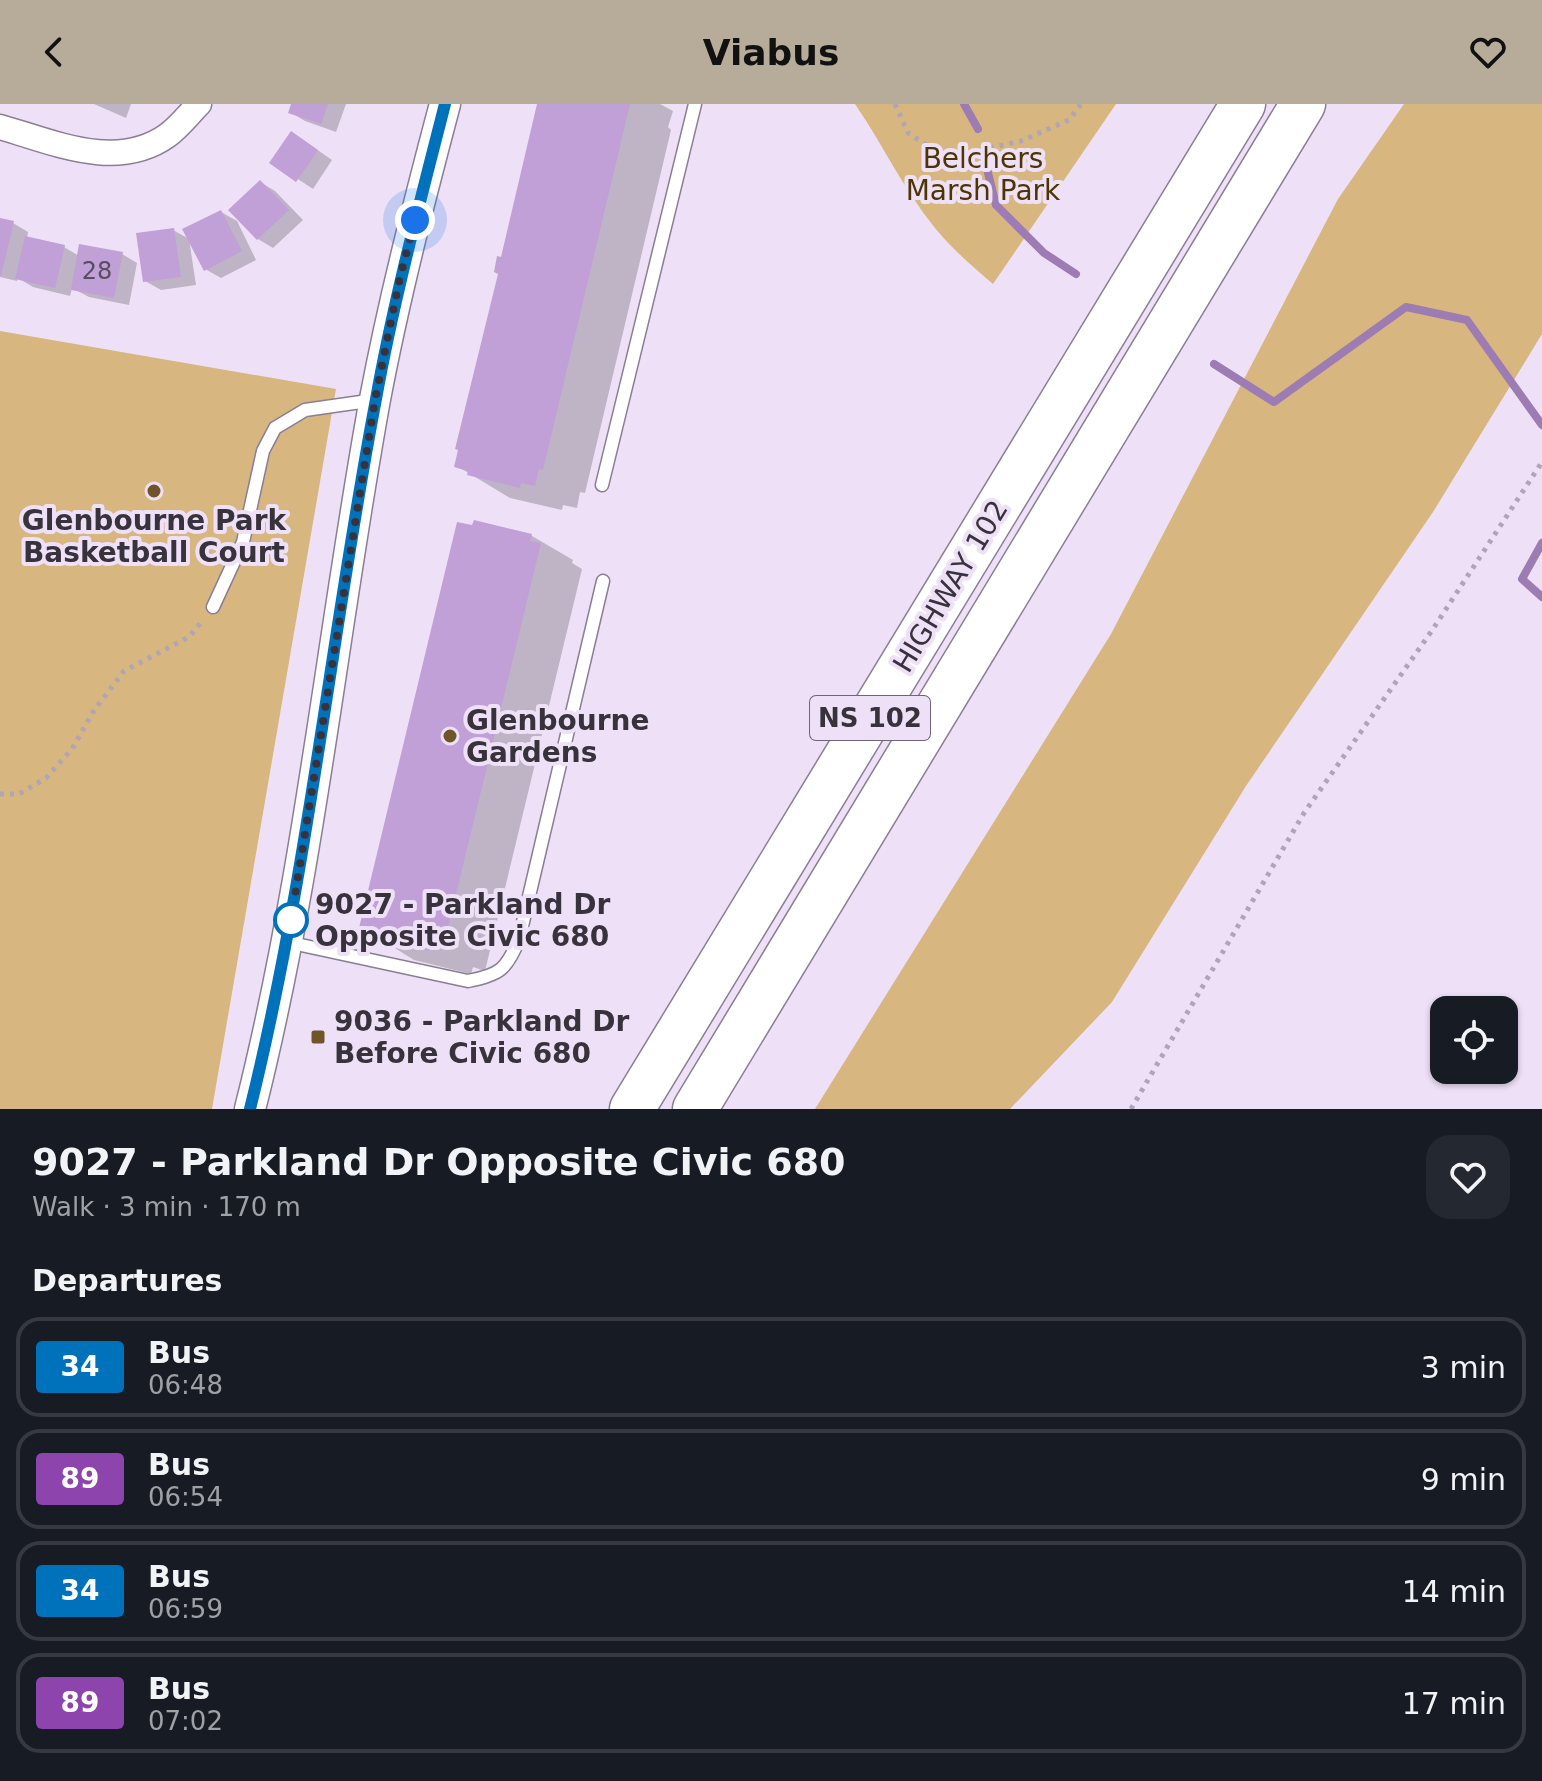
<!DOCTYPE html>
<meta charset="utf-8">
<style>
:root{--surface:#171b24;--page:#242831;--text:#f1f3f6;--muted:#9ea1a6;--line:#363941;--accent:#b6ac99}
body{margin:0;font-family:"DejaVu Sans",sans-serif;background:var(--page);color:var(--text);height:100vh;display:flex;flex-direction:column;font-size:30px;white-space:nowrap}
*{box-sizing:border-box;margin:0}
p{font-size:26px;color:var(--muted)}
.icon{flex:none;width:44px;height:44px;fill:none;stroke:currentColor;stroke-width:2;stroke-linecap:round;stroke-linejoin:round}
.map{position:relative;height:1005px;overflow:hidden}
.sheet{display:flex;flex-direction:column;background:var(--surface);flex:1}
.sheet>*{flex:none}
.badge{padding:0 16px;border-radius:6px;font-size:28px;line-height:52px}
.buttons{position:absolute;left:1430px;top:892px;display:grid;gap:16px}
.buttons a{display:grid;place-items:center;width:88px;height:88px;border-radius:16px;background:var(--surface);box-shadow:0 2px 6px #0004;font-size:40px}
.you{position:absolute;width:40px;height:40px;margin:-20px;border:6px solid #fff;border-radius:50%;background:#1a73e8;box-shadow:0 0 0 12px #1a73e833}
.map>.badge{position:absolute;translate:-50% -50%;box-shadow:0 0 0 4px #fff}
h2{padding:0 32px;font-size:30px;line-height:72px}
.round{display:grid;place-items:center;flex:none;width:84px;height:84px;border-radius:24px;background:var(--page)}
.overview{display:flex;align-items:center;justify-content:space-between;height:136px;padding:0 32px}
h1{font-size:38px;font-weight:600;line-height:60px}
ul{padding:0;list-style:none}
li{display:flex;align-items:center;gap:24px;height:100px;margin:0 16px 12px;padding:0 16px;border:4px solid var(--line);border-radius:24px}
li div{flex:1}
li b{display:block;font-size:30px}
li em{font-style:normal}
li .badge{min-width:88px;font-weight:700;text-align:center}
header{display:flex;justify-content:space-between;align-items:center;height:104px;padding:0 32px;background:var(--accent);color:#111;font-size:36px;font-weight:600}
.map>svg:first-child{display:block}
.green{fill:#d7b67f}
.shadow{fill:#0003}
.lines{fill:none;stroke-linecap:round;stroke-linejoin:round}
.stream{stroke:#9c7cb2;stroke-width:8}
.building{fill:#c19fd7}
.service-casing{stroke:#8a7e93;stroke-width:15}
.minor-casing{stroke:#8a7e93;stroke-width:27}
.tertiary-casing{stroke:#8a7e93;stroke-width:33}
.motorway-casing{stroke:#8a7e93;stroke-width:47}
.path{stroke:#afa5b6;stroke-width:5;stroke-dasharray:4 6;stroke-linecap:butt}
.service{stroke:#fff;stroke-width:12}
.minor{stroke:#fff;stroke-width:24}
.tertiary{stroke:#fff;stroke-width:30}
.motorway{stroke:#fff;stroke-width:44}
.line-casing{stroke:#fff;stroke-width:18}
.line{stroke:#0072bc;stroke-width:12}
.walk{stroke:#37323b;stroke-width:8;stroke-dasharray:0 14.4}
.poi-dot{fill:#6f5527;stroke:#eee1f7;stroke-width:3}
.stop-dot{fill:#fff;stroke:#0072bc;stroke-width:4}
.labels{text-anchor:middle;stroke-width:8;stroke-linejoin:round;paint-order:stroke}
.number-label{font-size:24px;fill:#5a4d62}
.shield{fill:#eee1f7;stroke:#6e6673;stroke-width:2}
.shield-label{font-size:26px;font-weight:bold;fill:#37323b}
.park-label{font-size:28px;fill:#4d3503;stroke:#eee1f7}
.poi-label{font-size:28px;font-weight:bold;fill:#37323b;stroke:#eee1f7;text-anchor:start}
.street-label{font-size:28px;fill:#37323b;stroke:#eee1f7}
.stop-label{font-size:28px;font-weight:bold;fill:#37323b;stroke:#eee1f7;text-anchor:start}
</style>
<header><svg class="icon" aria-label="back" viewBox="0 0 24 24"><path d="M15 5l-7 7 7 7"/></svg>Viabus<svg class="icon" aria-label="heart" viewBox="0 0 24 24"><path d="M12 20l-8-8c-3-5 5-10 8-4 3-6 11-1 8 4z"/></svg></header>
<div class="map">
<svg width="1542" height="1005" viewBox="0 0 1542 1005">
<rect width="100%" height="100%" fill="#eee1f7"/>
<!-- green -->
<g class="green">
<path d="M855,0H1116L993,180C973,163 952,145 935,124C904,86 883,41 855,0Z"/>
<polygon points="1404,0 1542,0 1542,230 1433,408 1246,682 1112,898 1010,1005 815,1005 1111,530 1338,95"/>
<polygon points="0,227 336,285 212,1005 0,1005"/>
</g>
<!-- shadow -->
<g class="shadow">
<polygon points="94,0 131,0 126,14"/>
<polygon points="293,0 346,0 336,28 305,17 290,8"/>
<polygon points="539,0 660,0 673,7 668,23 671,26 585,389 580,388 577,404 563,401 562,406 510,394 457,362"/>
<polygon points="306,38 332,56 313,85 272,58"/>
<polygon points="260,78 275,87 303,116 273,144 258,135"/>
<polygon points="221,108 237,117 256,156 221,174 205,165"/>
<polygon points="0,116 13,119 28,128 27,135 64,143 79,152 122,150 137,159 129,201 89,193 72,184 70,192 33,183 18,174 17,177 0,173"/>
<polygon points="173,126 189,135 196,181 161,186 145,177"/>
<polygon points="475,418 532,432 573,456 572,459 582,465 485,867 473,863 471,870 414,856 361,823"/>
</g>
<g class="lines">
<!-- stream -->
<g class="stream">
<polyline points="964,0 978,25"/>
<polyline points="986,61 996,101 1044,149 1076,170"/>
<polyline points="1214,260 1274,298 1406,203 1467,216 1542,321"/>
<polyline points="1542,439 1522,475 1542,493"/>
</g>
</g>
<!-- building -->
<g class="building">
<polygon points="291,0 328,0 321,20 288,9"/>
<polygon points="537,0 630,0 543,366 539,365 535,382 521,379 520,384 467,371 468,367 454,363 458,346 455,345 498,170 494,168 497,152 501,153"/>
<polygon points="291,27 318,46 296,78 269,59"/>
<polygon points="260,76 289,106 257,136 228,106"/>
<polygon points="221,106 242,147 204,167 182,125"/>
<polygon points="0,114 14,117 1,172 0,172"/>
<polygon points="174,124 181,173 143,178 136,129"/>
<polygon points="25,132 65,141 55,184 15,175"/>
<polygon points="79,140 123,148 114,194 71,186"/>
<polygon points="474,416 532,430 530,437 541,439 443,844 431,841 429,847 370,833 371,827 359,824 457,418 472,421"/>
</g>
<g class="lines">
<!-- service casing -->
<g class="service-casing">
<g id="service">
<polyline points="602,381 695,0"/>
<polyline points="213,503 243,438 263,347 275,324 305,306 375,296"/>
<path d="M287,838L468,877C500,871 507,865 519,835L603,477"/>
</g>
</g>
<!-- minor casing -->
<g class="minor-casing">
<path id="minor" d="M0,23C53,38 117,68 168,31C179,23 189,10 199,0"/>
</g>
<!-- tertiary casing -->
<g class="tertiary-casing">
<path id="tertiary" d="M250,1005C309,772 332,531 375,295C394,195 419,98 445,0"/>
</g>
<!-- motorway casing -->
<g class="motorway-casing">
<g id="motorway">
<polyline points="632,1005 1243,0"/>
<polyline points="695,1005 1303,0"/>
</g>
</g>
<!-- path -->
<g class="path">
<polyline points="895,0 908,29 937,48 962,50 1021,37 1069,16 1081,0"/>
<polyline points="0,690 19,690 46,674 72,645 93,608 124,567 189,533 203,516"/>
<polyline points="1131,1005 1304,709 1433,525 1542,358"/>
</g>
<!-- service -->
<use href="#service" class="service"/>
<!-- minor -->
<use href="#minor" class="minor"/>
<!-- tertiary -->
<use href="#tertiary" class="tertiary"/>
<!-- motorway -->
<use href="#motorway" class="motorway"/>
</g>
<g class="lines">
<!-- line casing -->
<g class="line-casing">
<path id="line" d="M250,1005C308,771 331,531 376,295C394,195 420,98 445,0"/>
</g>
<!-- line -->
<use href="#line" class="line"/>
<!-- walk -->
<polyline class="walk" points="291,816 375,296 400,173 415,116"/>
</g>
<!-- markers -->
<g class="poi-dot">
<circle cx="154" cy="387" r="8"/>
<circle cx="450" cy="632" r="8"/>
<rect x="310" y="925" width="16" height="16" rx="4"/>
</g>
<circle class="stop-dot" cx="291" cy="816" r="16"/>
<g class="labels">
<!-- number labels -->
<g class="number-label">
<text x="97" y="175">28</text>
</g>
<!-- shield labels -->
<rect class="shield" x="810" y="592" width="120" height="44" rx="6"/>
<g class="shield-label">
<text x="870" y="623">NS 102</text>
</g>
<!-- park labels -->
<g class="park-label">
<text x="983" y="64">Belchers<tspan x="983" dy="32">Marsh Park</tspan></text>
</g>
<!-- poi labels -->
<g class="poi-label">
<text x="154" y="426" text-anchor="middle">Glenbourne Park<tspan x="154" dy="32">Basketball Court</tspan></text>
<text x="466" y="626">Glenbourne<tspan x="466" dy="32">Gardens</tspan></text>
<text x="334" y="927">9036 - Parkland Dr<tspan x="334" dy="32">Before Civic 680</tspan></text>
</g>
<!-- street labels -->
<g class="street-label">
<text transform="translate(950 482) rotate(-59)" y="10">HIGHWAY 102</text>
</g>
<!-- stop labels -->
<g class="stop-label">
<text x="315" y="810">9027 - Parkland Dr<tspan x="315" dy="32">Opposite Civic 680</tspan></text>
</g>
</g>
</svg>
<div class="buttons">
<a><svg class="icon" aria-label="locate" viewBox="0 0 24 24"><circle cx="12" cy="12" r="6"/><path d="M12 2v4M12 18v4M2 12h4M18 12h4"/></svg></a>
</div>
<div class="you" style="left:415px;top:116px"></div>
</div>
<section class="sheet">
<div class="overview"><div><h1>9027 - Parkland Dr Opposite Civic 680</h1><p>Walk · 3 min · 170 m</p></div><a class="round"><svg class="icon" aria-label="heart" viewBox="0 0 24 24"><path d="M12 20l-8-8c-3-5 5-10 8-4 3-6 11-1 8 4z"/></svg></a></div>
<h2>Departures</h2>
<ul>
<li><span class="badge" style="background:#0072bc;color:#fff">34</span><div><b>Bus</b><p>06:48</p></div><em>3 min</em></li>
<li><span class="badge" style="background:#8e44ad;color:#fff">89</span><div><b>Bus</b><p>06:54</p></div><em>9 min</em></li>
<li><span class="badge" style="background:#0072bc;color:#fff">34</span><div><b>Bus</b><p>06:59</p></div><em>14 min</em></li>
<li><span class="badge" style="background:#8e44ad;color:#fff">89</span><div><b>Bus</b><p>07:02</p></div><em>17 min</em></li>
</ul>
</section>
